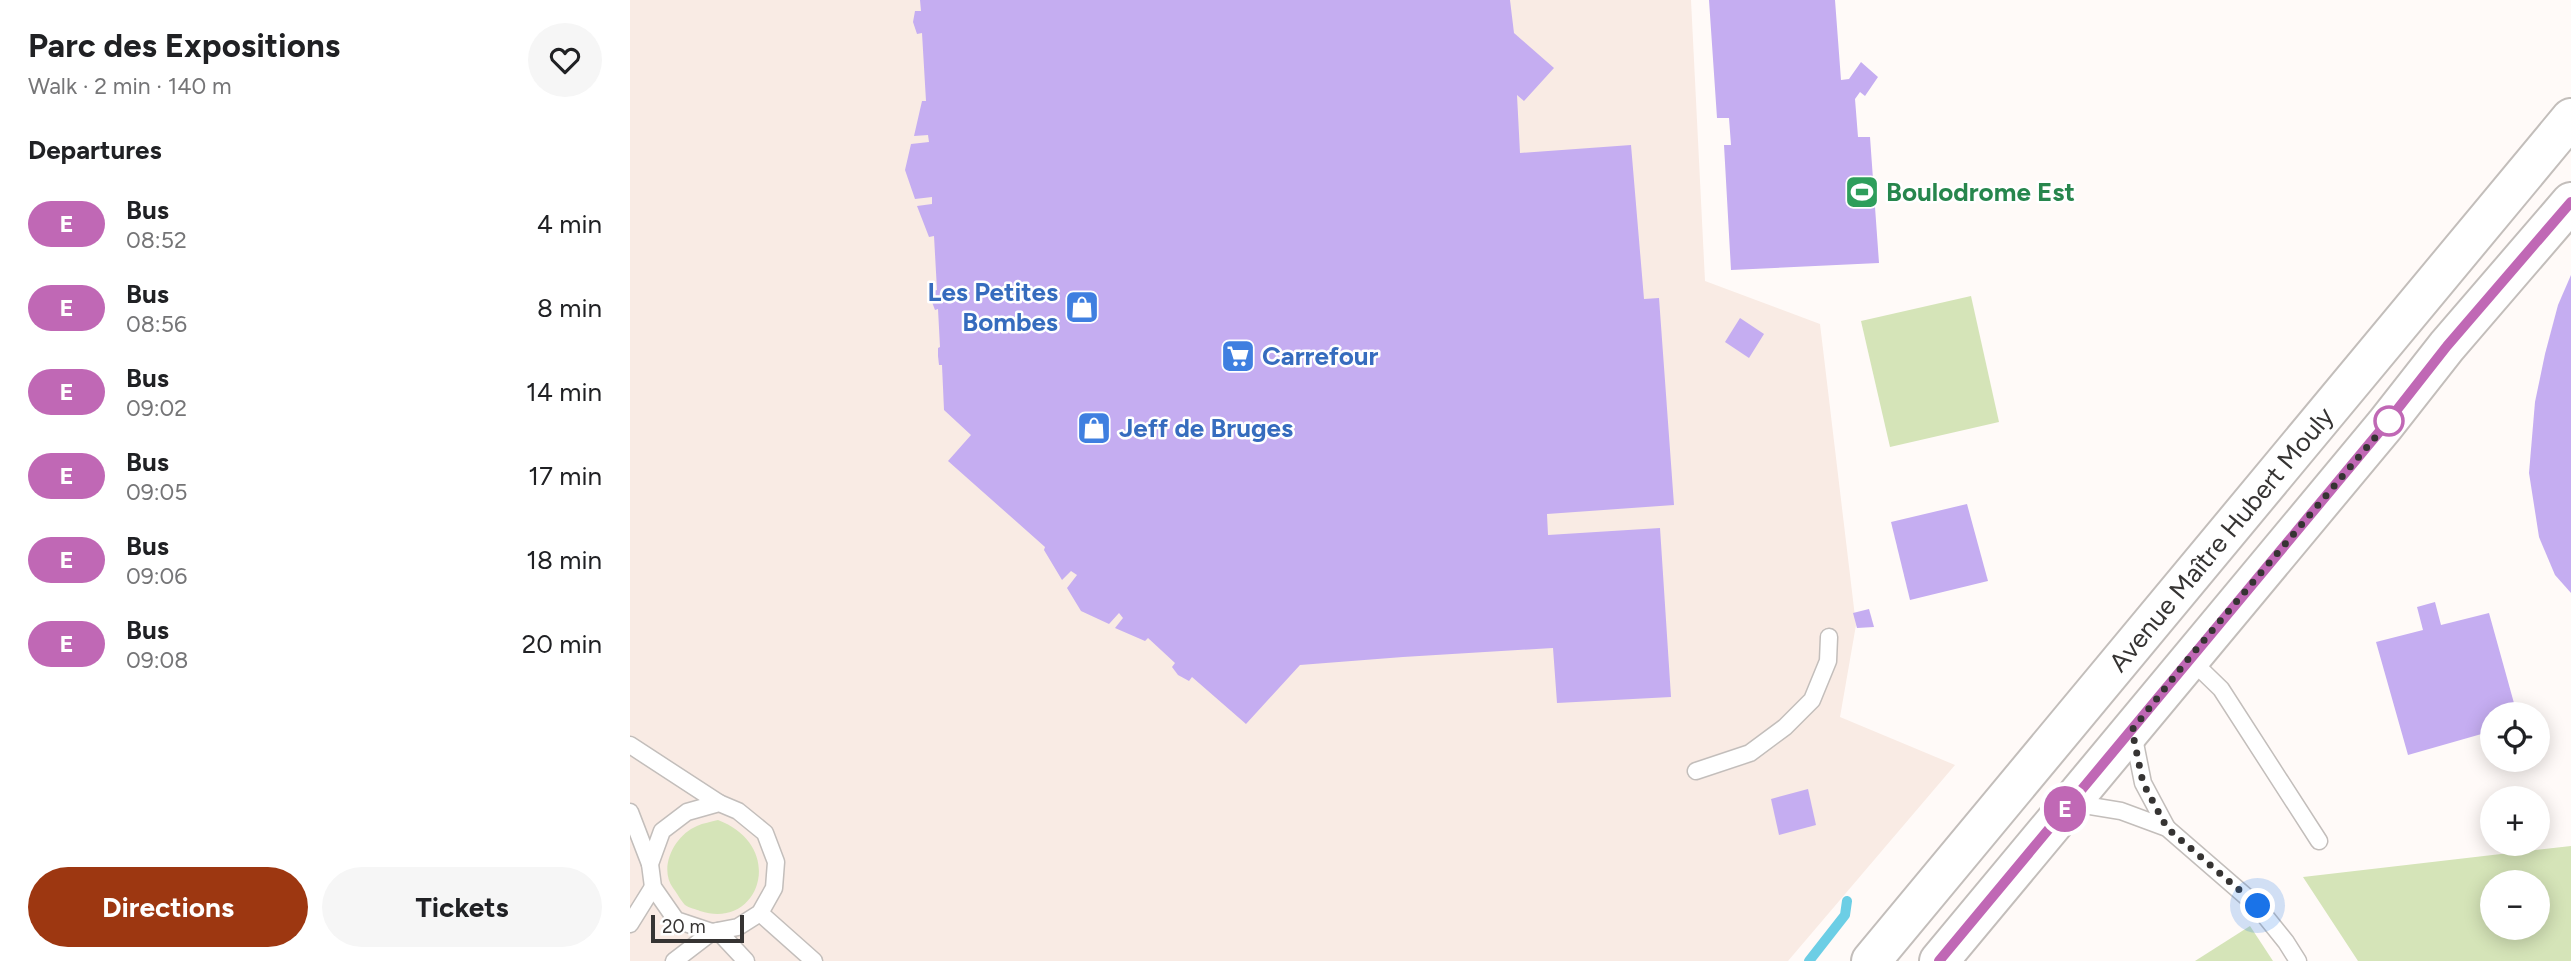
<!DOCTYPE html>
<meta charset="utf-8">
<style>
:root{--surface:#fff;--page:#f6f6f6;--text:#202124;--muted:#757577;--accent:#9d3711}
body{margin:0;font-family:Figtree,sans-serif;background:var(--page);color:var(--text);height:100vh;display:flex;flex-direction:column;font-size:26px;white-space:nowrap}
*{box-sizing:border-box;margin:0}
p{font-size:23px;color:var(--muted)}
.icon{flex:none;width:38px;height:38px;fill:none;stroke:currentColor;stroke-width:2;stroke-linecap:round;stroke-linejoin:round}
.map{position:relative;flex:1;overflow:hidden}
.panel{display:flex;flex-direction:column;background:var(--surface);width:630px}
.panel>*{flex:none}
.badge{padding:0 14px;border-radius:23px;font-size:24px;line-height:46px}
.fabs{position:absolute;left:1850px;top:702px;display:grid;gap:14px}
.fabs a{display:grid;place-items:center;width:70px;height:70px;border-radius:50%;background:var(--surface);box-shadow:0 4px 18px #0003;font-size:35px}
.scale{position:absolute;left:21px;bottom:18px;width:93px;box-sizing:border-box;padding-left:7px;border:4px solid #363433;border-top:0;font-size:19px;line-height:24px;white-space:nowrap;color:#363433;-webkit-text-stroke:5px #fff;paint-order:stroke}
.you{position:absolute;width:35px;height:35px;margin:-18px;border:5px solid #fff;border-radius:50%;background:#1a73e8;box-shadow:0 0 0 10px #1a73e833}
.map>.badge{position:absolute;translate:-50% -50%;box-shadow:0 0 0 4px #fff}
h2{padding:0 28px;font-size:26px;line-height:63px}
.round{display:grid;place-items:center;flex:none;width:74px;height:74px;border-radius:37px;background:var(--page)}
.summary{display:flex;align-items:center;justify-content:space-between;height:119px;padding:0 28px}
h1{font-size:33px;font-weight:700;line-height:52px}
.cta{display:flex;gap:14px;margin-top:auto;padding:14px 28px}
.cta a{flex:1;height:80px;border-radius:42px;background:var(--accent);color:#fff;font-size:28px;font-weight:700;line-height:80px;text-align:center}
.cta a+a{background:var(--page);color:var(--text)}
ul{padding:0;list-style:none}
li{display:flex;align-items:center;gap:21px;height:84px;padding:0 28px}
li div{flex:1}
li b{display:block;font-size:26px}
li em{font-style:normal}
li .badge{min-width:77px;font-weight:700;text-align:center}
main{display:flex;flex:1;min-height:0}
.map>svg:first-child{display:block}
.built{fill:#f9ebe4}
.green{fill:#d5e4b8;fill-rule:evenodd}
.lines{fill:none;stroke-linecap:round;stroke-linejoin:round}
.stream{stroke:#6ccee5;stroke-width:10}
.building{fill:#c5adf1}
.service-casing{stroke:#c3bebb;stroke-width:19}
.secondary-casing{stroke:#c3bebb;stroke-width:42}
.service{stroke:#fff;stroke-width:16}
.secondary{stroke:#fff;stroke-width:38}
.line-casing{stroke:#fff;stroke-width:16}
.line{stroke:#c068b5;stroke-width:10}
.walk{stroke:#363433;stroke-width:7;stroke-dasharray:0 12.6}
.stop-dot{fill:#fff;stroke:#c068b5;stroke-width:3.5}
.labels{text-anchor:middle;stroke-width:5;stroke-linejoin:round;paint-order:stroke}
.leisure-label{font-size:26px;font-weight:bold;fill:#27864d;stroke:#fff;text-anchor:start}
.shop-label{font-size:26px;font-weight:bold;fill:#366cbe;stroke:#fff;text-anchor:start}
.street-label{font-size:26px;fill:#363433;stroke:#fff}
</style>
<main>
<section class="panel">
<div class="summary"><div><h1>Parc des Expositions</h1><p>Walk · 2 min · 140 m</p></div><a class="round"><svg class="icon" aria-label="heart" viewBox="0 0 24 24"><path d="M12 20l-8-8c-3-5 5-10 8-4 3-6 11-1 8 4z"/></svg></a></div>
<h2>Departures</h2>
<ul>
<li><span class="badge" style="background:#c068b5;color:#fff">E</span><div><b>Bus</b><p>08:52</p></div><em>4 min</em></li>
<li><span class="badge" style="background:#c068b5;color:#fff">E</span><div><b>Bus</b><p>08:56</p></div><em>8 min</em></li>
<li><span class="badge" style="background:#c068b5;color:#fff">E</span><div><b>Bus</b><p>09:02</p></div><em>14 min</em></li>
<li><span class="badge" style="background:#c068b5;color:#fff">E</span><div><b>Bus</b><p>09:05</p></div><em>17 min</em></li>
<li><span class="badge" style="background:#c068b5;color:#fff">E</span><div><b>Bus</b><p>09:06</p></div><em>18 min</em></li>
<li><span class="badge" style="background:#c068b5;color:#fff">E</span><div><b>Bus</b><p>09:08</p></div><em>20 min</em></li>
</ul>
<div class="cta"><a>Directions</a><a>Tickets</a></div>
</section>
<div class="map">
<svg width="1941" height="961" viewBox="0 0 1941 961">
<rect width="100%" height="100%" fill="#fffaf8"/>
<!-- built -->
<polygon class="built" points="0,0 1061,0 1075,281 1190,324 1226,625 1210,717 1325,765 1158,961 0,961"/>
<!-- green -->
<g class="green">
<polygon points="1341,296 1369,422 1260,447 1231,321"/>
<path d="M88,820C158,847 129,931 70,911C66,909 59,908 55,905C51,901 47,893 43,888C28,867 45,835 67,826C73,823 81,822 88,820Z"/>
<path d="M1941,846V961H1728L1673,877ZM1908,882V928H1862V882Z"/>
<polygon points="1620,926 1643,961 1565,961"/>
</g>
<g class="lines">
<!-- stream -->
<polyline class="stream" points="1179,961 1215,915 1217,901"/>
</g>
<!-- building -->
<g class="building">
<polygon points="290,0 880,0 884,33 924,68 894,101 887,95 890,153 1001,145 1014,299 1029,298 1044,505 917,514 918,535 1030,528 1041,697 927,703 923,648 773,657 670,665 616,724 562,677 559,681 548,675 542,667 545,663 518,638 515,641 485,628 493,618 489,613 479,624 451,611 437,588 447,575 441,571 432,580 414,550 415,547 318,461 341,435 314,410 312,365 309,365 308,356 308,348 310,347 308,309 305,310 302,302 303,291 307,290 304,236 299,237 287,206 302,204 302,197 285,199 275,170 281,144 299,142 298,135 284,136 292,101 296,101 292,33 287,34 283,22 285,11 291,11"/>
<polygon points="1079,0 1205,0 1211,80 1219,79 1231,62 1248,77 1235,96 1230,92 1225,99 1228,137 1240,137 1249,263 1101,270 1094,145 1101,145 1099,118 1087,118"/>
<polygon points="1941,275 1941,593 1925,575 1909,537 1899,473 1905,402 1915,354 1928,305"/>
<polygon points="1110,318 1134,334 1119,358 1095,342"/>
<polygon points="1337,504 1358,581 1280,600 1261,522"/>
<polygon points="1805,602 1811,625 1859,613 1887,714 1862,714 1862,731 1778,755 1746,642 1793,630 1787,607"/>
<polygon points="1239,609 1244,627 1227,628 1223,613"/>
<polygon points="1178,789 1186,825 1149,835 1141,799"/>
</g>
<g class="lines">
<!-- service casing -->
<g class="service-casing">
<g id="service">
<polyline points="1559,658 1591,689 1689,841"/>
<polyline points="1503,733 1513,783 1537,828"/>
<polyline points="0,745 89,803"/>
<polyline points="1066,771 1120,753 1155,727 1182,700 1198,661 1199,637"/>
<polyline points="1442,803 1491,811 1537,828 1627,906 1656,942 1668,961"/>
<polyline points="0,812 20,864"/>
<polyline points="130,913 184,961"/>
<polyline points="0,924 23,887"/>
<polyline points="88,931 116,961"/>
<polyline points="44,961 82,932 108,927 130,913 144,888 146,862 135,833 108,811 89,803 57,812 32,831 20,864 23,887 46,920 82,932"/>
</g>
</g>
<!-- secondary casing -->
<g class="secondary-casing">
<g id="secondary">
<path id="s1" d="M1241,961L1941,118"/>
<polyline points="1309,961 1755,425 1817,346 1941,202"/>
</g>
</g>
<!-- service -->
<use href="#service" class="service"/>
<!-- secondary -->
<use href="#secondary" class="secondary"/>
</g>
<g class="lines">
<!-- line casing -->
<g class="line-casing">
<polyline id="line" points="1309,961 1755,425 1817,346 1941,202"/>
</g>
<!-- line -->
<use href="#line" class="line"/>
<!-- walk -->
<polyline class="walk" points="1628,906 1537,828 1513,783 1502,730 1559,658 1759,421"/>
</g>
<!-- icons -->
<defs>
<g id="stadium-square" transform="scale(1.75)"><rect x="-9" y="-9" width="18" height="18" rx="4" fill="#2e9e5b" stroke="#fff"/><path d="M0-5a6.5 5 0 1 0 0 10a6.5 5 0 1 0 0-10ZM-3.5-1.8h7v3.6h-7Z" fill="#fff"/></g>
<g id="shop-square" transform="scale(1.75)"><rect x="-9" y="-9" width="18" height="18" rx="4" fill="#3f7fe0" stroke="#fff"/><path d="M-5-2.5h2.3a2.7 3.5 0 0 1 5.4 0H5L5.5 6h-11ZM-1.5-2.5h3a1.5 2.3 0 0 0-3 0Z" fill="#fff"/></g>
<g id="supermarket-square" transform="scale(1.75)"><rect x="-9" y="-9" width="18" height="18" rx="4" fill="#3f7fe0" stroke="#fff"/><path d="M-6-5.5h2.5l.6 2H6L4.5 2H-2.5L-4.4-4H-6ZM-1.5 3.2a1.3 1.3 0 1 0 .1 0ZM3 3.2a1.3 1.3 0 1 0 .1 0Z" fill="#fff"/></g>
</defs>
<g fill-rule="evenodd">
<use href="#stadium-square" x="1232" y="192"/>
<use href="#shop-square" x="452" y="307"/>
<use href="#supermarket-square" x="608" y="356"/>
<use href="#shop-square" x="464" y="428"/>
</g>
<!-- markers -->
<circle class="stop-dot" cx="1759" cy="421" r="14"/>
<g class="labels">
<!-- leisure labels -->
<g class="leisure-label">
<text x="1256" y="201">Boulodrome Est</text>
</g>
<!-- shop labels -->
<g class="shop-label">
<text x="428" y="301" text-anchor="end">Les Petites<tspan x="428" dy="30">Bombes</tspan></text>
<text x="632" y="365">Carrefour</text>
<text x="489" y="437">Jeff de Bruges</text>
</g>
<!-- street labels -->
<g class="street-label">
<text dy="9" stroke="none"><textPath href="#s1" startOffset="548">Avenue Maître Hubert Mouly</textPath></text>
</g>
</g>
</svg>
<div class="fabs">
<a><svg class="icon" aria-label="locate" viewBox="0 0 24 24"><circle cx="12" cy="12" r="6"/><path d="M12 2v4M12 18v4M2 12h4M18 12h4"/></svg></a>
<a>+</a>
<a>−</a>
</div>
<div class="scale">20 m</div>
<div class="you" style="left:1628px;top:906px"></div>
<b class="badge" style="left:1435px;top:809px;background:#c068b5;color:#fff">E</b>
</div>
</main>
